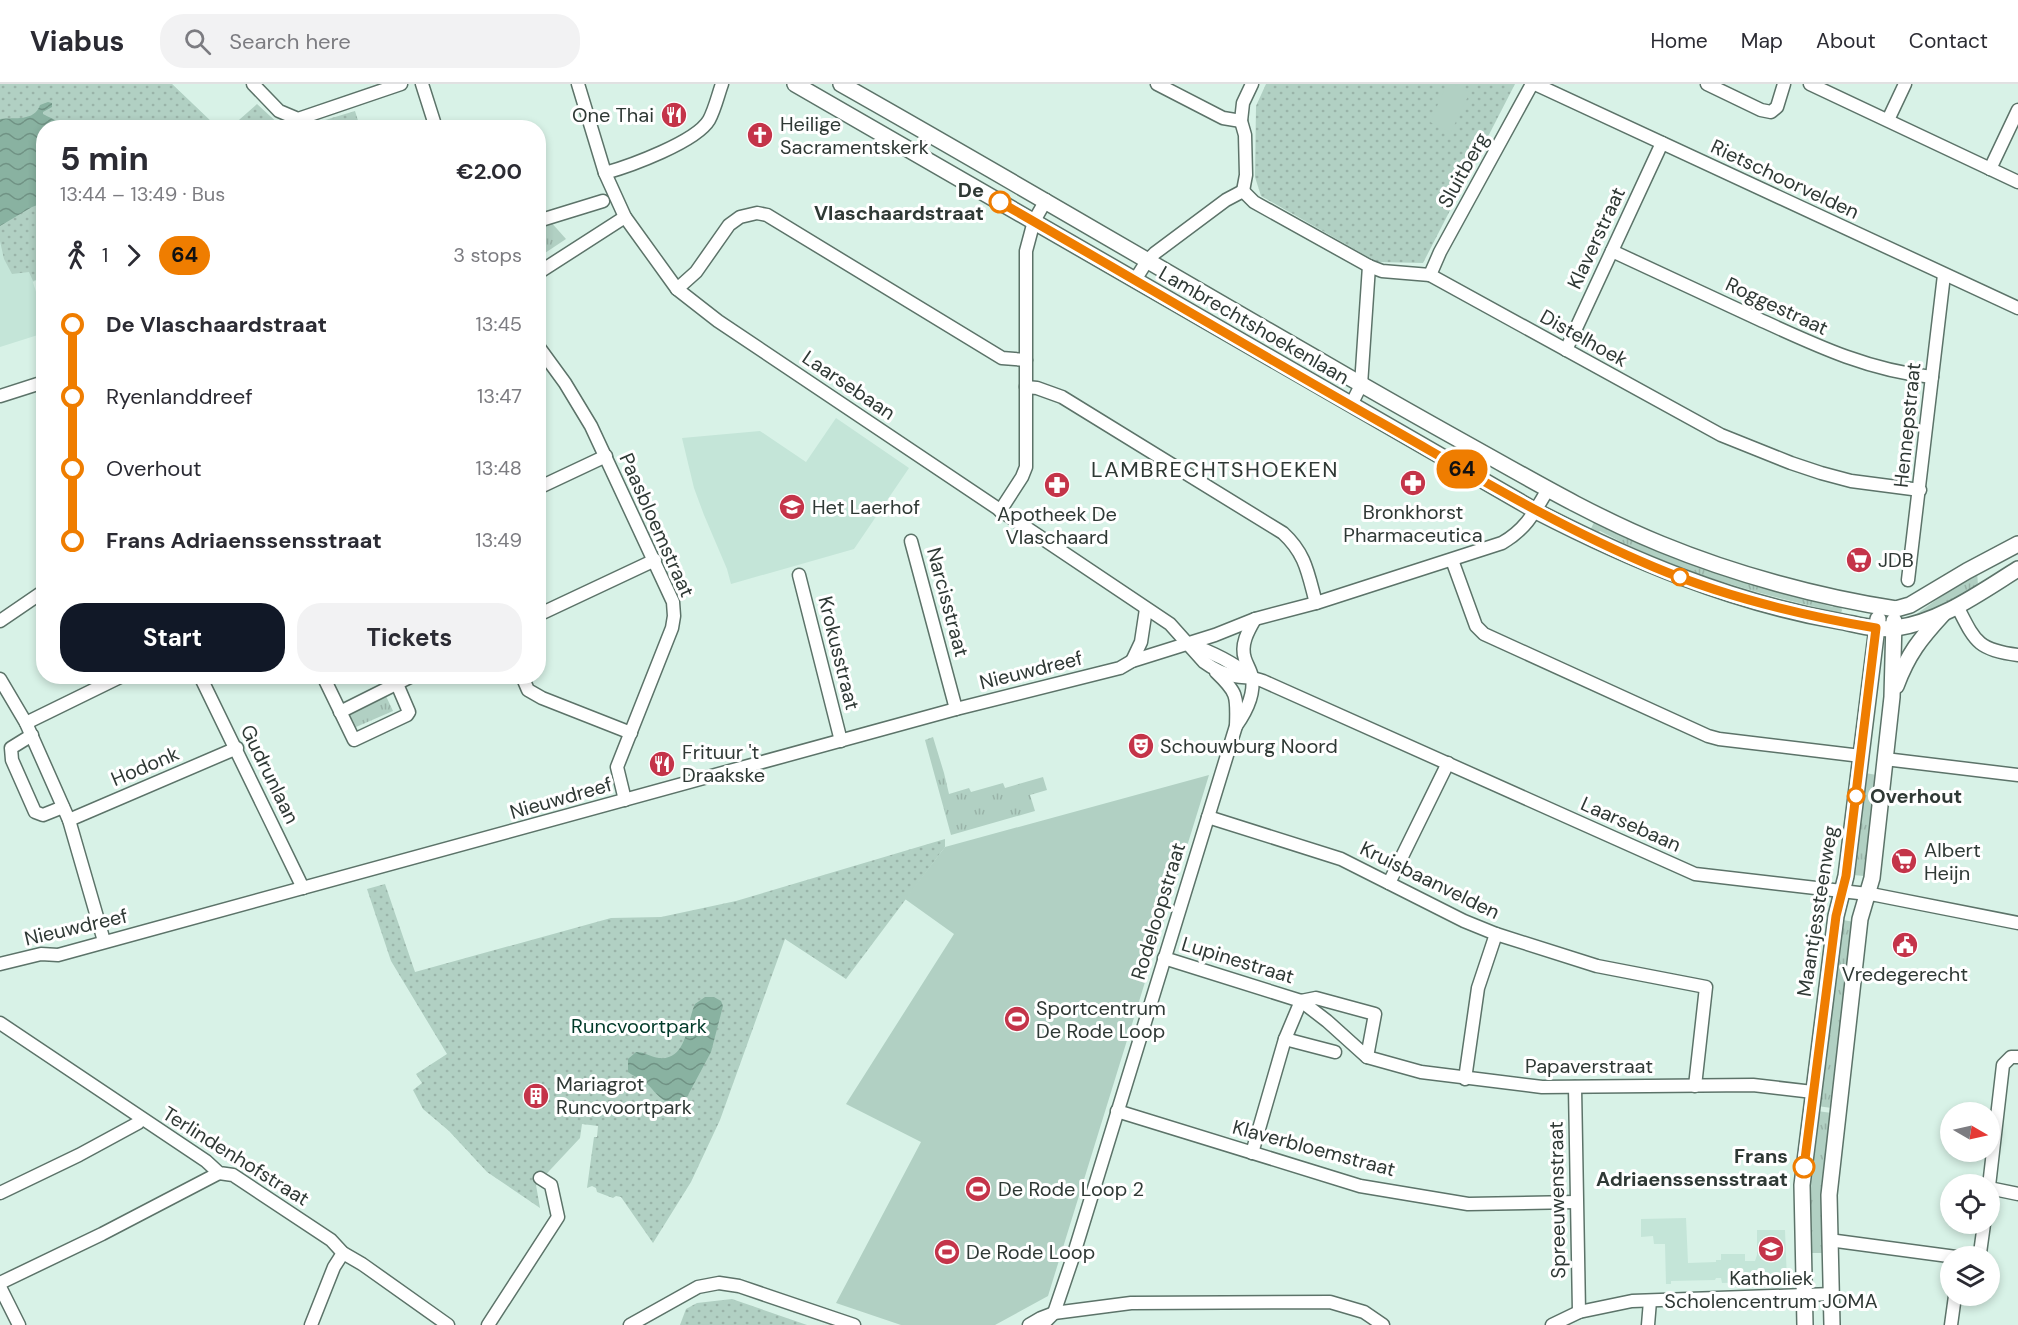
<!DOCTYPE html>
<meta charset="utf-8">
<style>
:root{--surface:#fff;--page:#f2f2f3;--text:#2b2b33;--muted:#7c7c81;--line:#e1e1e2;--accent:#111827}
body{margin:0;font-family:"DM Sans",sans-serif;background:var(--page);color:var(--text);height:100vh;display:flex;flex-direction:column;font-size:22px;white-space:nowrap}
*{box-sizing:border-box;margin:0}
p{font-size:20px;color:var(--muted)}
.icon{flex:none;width:33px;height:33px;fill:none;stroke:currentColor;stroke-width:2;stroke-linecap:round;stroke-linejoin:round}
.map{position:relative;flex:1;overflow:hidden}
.details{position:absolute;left:36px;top:36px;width:510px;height:564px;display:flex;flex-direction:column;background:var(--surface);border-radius:24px;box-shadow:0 3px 9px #0003}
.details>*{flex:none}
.badge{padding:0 12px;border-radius:20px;font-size:21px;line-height:39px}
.needle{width:39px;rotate:99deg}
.fabs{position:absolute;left:1940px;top:1018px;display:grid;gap:12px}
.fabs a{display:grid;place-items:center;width:60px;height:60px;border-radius:50%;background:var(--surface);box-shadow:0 3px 9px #0003;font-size:30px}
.map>.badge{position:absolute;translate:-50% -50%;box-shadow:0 0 0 3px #fff}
.legs{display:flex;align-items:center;gap:9px;height:66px;padding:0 24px;font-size:20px}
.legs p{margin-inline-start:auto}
.headline{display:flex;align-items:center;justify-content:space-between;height:102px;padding:0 24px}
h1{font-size:33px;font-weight:700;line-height:45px}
.button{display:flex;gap:12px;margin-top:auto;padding:12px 24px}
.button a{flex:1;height:69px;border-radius:24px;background:var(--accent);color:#fff;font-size:24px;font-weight:700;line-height:69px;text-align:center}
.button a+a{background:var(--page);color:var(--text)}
ul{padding:0 24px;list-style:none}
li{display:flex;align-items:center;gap:21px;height:72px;font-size:22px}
li i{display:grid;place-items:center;width:9px;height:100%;margin:0 8px;background:currentColor}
li i::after{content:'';width:15px;height:15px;margin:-8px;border:4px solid;border-radius:50%;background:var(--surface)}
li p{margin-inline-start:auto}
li:first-child i{background:linear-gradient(#0000 50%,currentColor 0)}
li:last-child i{background:linear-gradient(currentColor 50%,#0000 0)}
header{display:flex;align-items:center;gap:36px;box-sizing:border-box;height:84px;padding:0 30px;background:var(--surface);border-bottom:2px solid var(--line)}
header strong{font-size:28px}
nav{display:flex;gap:33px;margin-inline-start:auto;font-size:21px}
.search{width:420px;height:54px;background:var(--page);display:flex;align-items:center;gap:15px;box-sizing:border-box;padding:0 21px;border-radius:24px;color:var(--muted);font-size:22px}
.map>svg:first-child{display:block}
.built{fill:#c4e5d8}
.grass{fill:url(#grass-tufts)}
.park{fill:url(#park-dots)}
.garden{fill:#b1d0c3}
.water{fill:url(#water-waves)}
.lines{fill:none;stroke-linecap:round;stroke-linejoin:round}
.minor-casing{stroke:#5c7369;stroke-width:15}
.tertiary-casing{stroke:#5c7369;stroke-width:18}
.minor{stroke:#fff;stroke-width:12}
.tertiary{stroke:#fff;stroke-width:15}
.line-1-casing{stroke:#fff;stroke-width:14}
.line-1{stroke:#ef7d00;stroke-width:9}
.stop-1-dot{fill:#fff;stroke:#ef7d00;stroke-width:3}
.labels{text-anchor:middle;stroke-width:6;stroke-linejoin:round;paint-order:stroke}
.poi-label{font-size:20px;fill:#2f3935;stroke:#fff;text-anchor:start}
.street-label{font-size:20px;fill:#2f3935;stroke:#fff}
.stop-label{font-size:20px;font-weight:bold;fill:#2f3935;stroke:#fff;text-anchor:end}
.park-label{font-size:20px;fill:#003a29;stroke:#fff}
.quarter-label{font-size:22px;letter-spacing:1.5px;fill:#2f3935;stroke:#fff}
</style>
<header>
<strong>Viabus</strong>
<div class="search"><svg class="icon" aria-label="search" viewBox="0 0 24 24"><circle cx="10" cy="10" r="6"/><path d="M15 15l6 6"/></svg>Search here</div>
<nav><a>Home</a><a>Map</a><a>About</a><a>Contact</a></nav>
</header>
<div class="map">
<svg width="2018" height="1241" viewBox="0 0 2018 1241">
<defs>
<pattern id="grass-tufts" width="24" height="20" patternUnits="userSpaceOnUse" patternTransform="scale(1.5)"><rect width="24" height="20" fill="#b1d0c3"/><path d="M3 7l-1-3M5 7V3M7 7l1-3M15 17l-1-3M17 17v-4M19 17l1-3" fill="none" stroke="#99b3a8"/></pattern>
<pattern id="park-dots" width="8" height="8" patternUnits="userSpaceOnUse" patternTransform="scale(1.5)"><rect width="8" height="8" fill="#b1d0c3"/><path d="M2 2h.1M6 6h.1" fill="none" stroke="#99b3a8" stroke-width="1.8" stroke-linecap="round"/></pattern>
<pattern id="water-waves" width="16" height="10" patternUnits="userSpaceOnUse" patternTransform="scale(1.5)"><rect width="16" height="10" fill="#89b2a1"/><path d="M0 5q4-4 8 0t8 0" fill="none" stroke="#709284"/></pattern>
</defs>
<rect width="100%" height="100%" fill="#d8f2e7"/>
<!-- built -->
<g class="built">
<polygon points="0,0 172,0 217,43 44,44 43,193 33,198 43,231 43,255 41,250 0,263"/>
<polygon points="836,334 909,384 854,465 731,500 727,485 704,431 694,404 682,354 760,347 806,378"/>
<polygon points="1686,1134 1688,1179 1716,1178 1716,1176 1721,1176 1721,1170 1745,1170 1745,1177 1755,1177 1757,1171 1757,1146 1785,1146 1787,1197 1722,1199 1721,1194 1716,1194 1715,1196 1671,1197 1671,1200 1666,1200 1665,1160 1654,1160 1653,1152 1641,1153 1641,1135"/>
</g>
<!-- grass -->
<g class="grass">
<polygon points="550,137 566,155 539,173 539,141"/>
<path d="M1595,436L1677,471L1676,475L1739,497L1833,523L1836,518L1841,521L1842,527L1837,532L1832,531V527C1753,509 1672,486 1600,447L1595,451L1589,449Z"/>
<polygon points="1977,487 1978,502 1915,537 1915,531"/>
<polygon points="386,612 393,627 356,643 349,629"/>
<polygon points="933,653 944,689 949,710 969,704 971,708 1003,699 1005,704 1043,693 1047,706 1030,711 1035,727 951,751 925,656"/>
<polygon points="1865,689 1877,691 1864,792 1853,791"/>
<polygon points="1843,836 1854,838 1832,1024 1817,1022 1838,851"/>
<polygon points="1817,1027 1832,1029 1824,1169 1809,1169 1807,1107"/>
</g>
<!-- park -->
<g class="park">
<polygon points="0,0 172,0 217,43 44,44 43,193 33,197 29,188 12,190 4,175 0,157"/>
<polygon points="1266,0 1515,0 1423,179 1377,178 1261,112 1255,93 1256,22"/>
<polygon points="257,20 282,43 287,43 231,43"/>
<polygon points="355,27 360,43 302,43"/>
<polygon points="945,755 945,763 846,895 785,855 720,1036 691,1098 653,1159 621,1113 616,1112 613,1114 597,1108 596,1104 592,1102 587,1104 594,1053 597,1053 598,1042 582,1040 580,1054 536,1101 540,1124 487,1088 449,1047 423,1025 413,1006 422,999 416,990 447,970 391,877 367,805 385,800 415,888 611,834 661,833 736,817"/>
<polygon points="732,1215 807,1241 680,1241 686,1225 697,1219"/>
</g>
<!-- garden -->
<g class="garden">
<polygon points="1447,0 1453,0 1470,8 1451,48 1430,38"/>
<polygon points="1209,691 1048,1212 995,1241 901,1241 836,1219 921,1058 846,1020 954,850 905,815 945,763"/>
</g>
<!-- water -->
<g class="water">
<path d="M48,18L52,19V23L43,28V30C53,35 63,41 75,41L76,43L44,44L43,119L32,123L0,142V35C15,33 34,38 40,21Z"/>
<path d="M705,913H714L721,917L723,922L711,968L687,1013C674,1027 661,1016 652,1005C647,998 635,993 628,988V975L636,968C645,968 651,973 659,974C688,977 687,936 695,920Z"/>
</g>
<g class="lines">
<!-- minor casing -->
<g class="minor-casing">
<g id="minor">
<polyline points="253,0 279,27 298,35 401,0"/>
<polyline points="422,0 436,44"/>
<path d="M578,0L605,89L625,133L677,205L718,237L1170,540L1204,578C1212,584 1224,590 1235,592C1245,594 1253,593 1263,597L1695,790L1876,811L2018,839"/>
<polyline points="1157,0 1223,34 1241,37"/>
<polyline points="1535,0 2018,224"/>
<polyline points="1707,0 1761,26 1771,28 1777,23 1784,0"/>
<polyline points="1810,0 2018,98"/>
<polyline points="1888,36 1905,0"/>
<polyline points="1990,85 2018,26"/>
<path d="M605,89C630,82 696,58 709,36C715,25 718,11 722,0"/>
<polyline points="1243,107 1254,118 1369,182 1382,187 1430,191 1721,351 1791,379 1821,389 1851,397 1920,406"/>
<polyline points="1243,107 1246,91 1245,51 1241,37 1243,19 1252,0"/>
<polyline points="538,137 603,117"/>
<path d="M1612,167C1659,189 1707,211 1754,233C1813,260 1866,286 1932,293"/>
<polyline points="538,189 625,133"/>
<polyline points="1430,191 1440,168 1532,0"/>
<polyline points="1135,196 1147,177 1155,169 1226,116 1243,107"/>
<polyline points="677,205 696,188 729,141 740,133 757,129 767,131 1002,274 1026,276"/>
<polyline points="538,262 565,299 591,342 673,518 674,532 672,544 617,683 625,716"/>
<polyline points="1566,266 1662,59"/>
<path d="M1026,303L1037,304L1062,313L1283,449C1306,470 1308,490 1316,519"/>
<polyline points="0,312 44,298"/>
<polyline points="1351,321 1361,301 1369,182"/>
<polyline points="538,404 606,372"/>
<polyline points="1000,427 1022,393 1026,383 1026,167 1034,137 1046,116"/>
<polyline points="911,457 956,625"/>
<polyline points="1452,476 1476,542 1484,550 1708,652 1719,655 1861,672"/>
<polyline points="799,491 841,657"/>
<polyline points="1908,496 1944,191"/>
<path d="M1957,522C1975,557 1977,566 2018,571"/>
<polyline points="538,531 655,476"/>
<polyline points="0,537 44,507"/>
<path d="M1189,560C1212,568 1231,577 1250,592"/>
<polyline points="1132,577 1141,558 1146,525"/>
<polyline points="200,592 303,804"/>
<polyline points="323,592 354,656 407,631 409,628 397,600"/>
<polyline points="522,592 528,606 542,614 631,649"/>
<polyline points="0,595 26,639 69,736 104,857"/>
<polyline points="340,628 412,592"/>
<polyline points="26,639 122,592"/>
<path d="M1236,642C1246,628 1255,611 1252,593C1251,587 1247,581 1245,575C1240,561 1248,547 1255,535"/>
<polyline points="32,651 11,664 12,676 35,728 43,731 63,723"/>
<polyline points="1885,675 2018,691"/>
<polyline points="1208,733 1341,775 1464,837 1496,850 1597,882 1706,903 1695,1002"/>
<polyline points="69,736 237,664"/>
<polyline points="1389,799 1448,679"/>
<polyline points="1164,874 1301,917 1327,937 1367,973 1421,988 1542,1003 1753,1001 1813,1008"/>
<path d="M0,880L41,870L58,871L956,625L1120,584L1132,577L1215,551L1255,535L1316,519L1502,459C1526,445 1534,429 1548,405"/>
<polyline points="1301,917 1316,914 1375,930 1367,973"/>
<polyline points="0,939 206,1077 219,1089 233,1091 331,1156 343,1169 362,1180 448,1241"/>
<polyline points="1285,955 1335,968"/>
<polyline points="1465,995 1478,904 1496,850"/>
<polyline points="1575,1003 1579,1228"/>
<polyline points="1117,1027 1360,1102 1468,1120 1576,1118"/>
<polyline points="1252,1069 1285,955 1301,917"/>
<polyline points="1989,1102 2003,981 2011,973 2018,973"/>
<polyline points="1989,1104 2018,1110"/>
<polyline points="0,1109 79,1071 138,1039 141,1035"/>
<polyline points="1829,1156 1956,1173"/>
<polyline points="1962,1173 1980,1169 1984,1140"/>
<polyline points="0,1199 102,1150 219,1089"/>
<polyline points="0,1203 19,1241"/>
<polyline points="311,1241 334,1183 343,1169"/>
<polyline points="488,1241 558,1133 551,1101 540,1094"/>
<polyline points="630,1241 698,1203 719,1199 739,1202 854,1241"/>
<polyline points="1029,1241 1041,1234 1054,1229 1131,1219 1330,1218 1364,1228 1383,1241"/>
<path d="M1042,1241L1054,1229L1072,1176L1236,642C1237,612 1238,609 1216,588"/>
<polyline points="1552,1241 1579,1228 1632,1217 1832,1210"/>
<polyline points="1648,1241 1650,1217"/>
<polyline points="1951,1241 1955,1212"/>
</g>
</g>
<!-- tertiary casing -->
<g class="tertiary-casing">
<g id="tertiary">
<path d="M795,0L1536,427C1631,476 1731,518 1838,537C1856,540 1877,547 1896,544C1940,538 1981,508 2018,485"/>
<path d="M841,0C1004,92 1164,187 1326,280C1381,312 1436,343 1492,374C1547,405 1602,436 1661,460C1734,490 1818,513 1896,525L1910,521L1967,487L2018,460"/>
<path d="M1896,602C1908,570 1920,555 1943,530"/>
<polyline points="1805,1241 1802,1101 1836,832 1846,792 1878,535"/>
<polyline points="1832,1241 1829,1111 1860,835 1872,794 1892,613 1894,537"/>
</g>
</g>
<!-- minor -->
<use href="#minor" class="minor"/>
<!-- tertiary -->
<use href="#tertiary" class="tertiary"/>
</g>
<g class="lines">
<!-- line-1 casing -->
<g class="line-1-casing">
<path id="line-1" d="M1000,118C1127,191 1253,266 1380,338C1470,389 1558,443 1654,483C1725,513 1800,531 1876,544L1846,792L1836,832L1804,1083"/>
</g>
<!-- line-1 -->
<use href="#line-1" class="line-1"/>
</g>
<!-- icons -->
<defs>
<g id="restaurant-disc" transform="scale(1.35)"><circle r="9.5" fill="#c43449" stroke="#fff"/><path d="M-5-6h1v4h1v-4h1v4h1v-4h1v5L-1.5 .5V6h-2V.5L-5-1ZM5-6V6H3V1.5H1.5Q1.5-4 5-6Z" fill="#fff"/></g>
<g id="church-disc" transform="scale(1.35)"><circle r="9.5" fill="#c43449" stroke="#fff"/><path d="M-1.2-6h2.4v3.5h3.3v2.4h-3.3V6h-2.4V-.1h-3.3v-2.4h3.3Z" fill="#fff"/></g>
<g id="pharmacy-disc" transform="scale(1.35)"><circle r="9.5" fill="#c43449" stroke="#fff"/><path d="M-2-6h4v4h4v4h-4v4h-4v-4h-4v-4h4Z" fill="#fff"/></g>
<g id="school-disc" transform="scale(1.35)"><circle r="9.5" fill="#c43449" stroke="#fff"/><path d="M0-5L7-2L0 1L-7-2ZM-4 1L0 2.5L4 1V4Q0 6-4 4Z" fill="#fff"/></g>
<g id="supermarket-disc" transform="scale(1.35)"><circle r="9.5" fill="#c43449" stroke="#fff"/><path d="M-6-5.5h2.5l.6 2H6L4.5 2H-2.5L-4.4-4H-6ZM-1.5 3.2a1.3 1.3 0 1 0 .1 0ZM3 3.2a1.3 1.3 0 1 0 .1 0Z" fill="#fff"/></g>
<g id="theatre-disc" transform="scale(1.35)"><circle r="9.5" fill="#c43449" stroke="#fff"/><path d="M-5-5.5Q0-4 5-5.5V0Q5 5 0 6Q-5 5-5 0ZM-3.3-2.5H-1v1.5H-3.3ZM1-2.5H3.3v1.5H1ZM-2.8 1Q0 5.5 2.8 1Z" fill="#fff"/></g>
<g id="civic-disc" transform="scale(1.35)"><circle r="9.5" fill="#c43449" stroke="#fff"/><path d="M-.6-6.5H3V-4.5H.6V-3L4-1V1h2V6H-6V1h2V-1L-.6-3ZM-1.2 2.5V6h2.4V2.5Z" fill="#fff"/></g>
<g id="stadium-disc" transform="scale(1.35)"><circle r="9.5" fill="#c43449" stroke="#fff"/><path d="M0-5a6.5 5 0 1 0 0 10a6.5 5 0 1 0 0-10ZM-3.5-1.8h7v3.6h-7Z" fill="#fff"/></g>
<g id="building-disc" transform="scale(1.35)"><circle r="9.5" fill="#c43449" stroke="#fff"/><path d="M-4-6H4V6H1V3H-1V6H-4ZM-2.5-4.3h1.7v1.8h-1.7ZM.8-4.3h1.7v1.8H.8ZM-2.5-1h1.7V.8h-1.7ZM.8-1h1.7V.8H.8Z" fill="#fff"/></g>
</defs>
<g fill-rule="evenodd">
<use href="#restaurant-disc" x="674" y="31"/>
<use href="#church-disc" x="760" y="51"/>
<use href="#pharmacy-disc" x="1413" y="399"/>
<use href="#pharmacy-disc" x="1057" y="401"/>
<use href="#school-disc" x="792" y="423"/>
<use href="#supermarket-disc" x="1859" y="476"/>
<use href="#theatre-disc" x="1141" y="662"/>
<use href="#restaurant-disc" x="662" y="680"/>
<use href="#supermarket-disc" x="1904" y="777"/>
<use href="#civic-disc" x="1905" y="861"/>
<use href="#stadium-disc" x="1017" y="935"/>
<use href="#building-disc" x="536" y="1012"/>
<use href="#stadium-disc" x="978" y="1105"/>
<use href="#school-disc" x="1771" y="1165"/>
<use href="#stadium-disc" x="947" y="1168"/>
</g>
<!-- markers -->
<g class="stop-1-dot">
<circle cx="1000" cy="118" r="10"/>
<circle cx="1680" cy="493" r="8"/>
<circle cx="1856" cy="712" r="8"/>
<circle cx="1804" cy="1083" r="10"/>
</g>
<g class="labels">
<!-- poi labels -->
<g class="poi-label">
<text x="654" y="38" text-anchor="end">One Thai</text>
<text x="780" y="47">Heilige<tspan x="780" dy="23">Sacramentskerk</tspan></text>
<text x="812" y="430">Het Laerhof</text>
<text x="1413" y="435" text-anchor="middle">Bronkhorst<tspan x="1413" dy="23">Pharmaceutica</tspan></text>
<text x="1057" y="437" text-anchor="middle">Apotheek De<tspan x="1057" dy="23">Vlaschaard</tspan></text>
<text x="1878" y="483">JDB</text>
<text x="1160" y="669">Schouwburg Noord</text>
<text x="682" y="675">Frituur 't<tspan x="682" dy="23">Draakske</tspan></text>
<text x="1924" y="773">Albert<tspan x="1924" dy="23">Heijn</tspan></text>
<text x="1905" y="897" text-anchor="middle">Vredegerecht</text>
<text x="1036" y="931">Sportcentrum<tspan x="1036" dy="23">De Rode Loop</tspan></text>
<text x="556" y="1007">Mariagrot<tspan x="556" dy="23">Runcvoortpark</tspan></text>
<text x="998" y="1112">De Rode Loop 2</text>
<text x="966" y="1175">De Rode Loop</text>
<text x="1771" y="1201" text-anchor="middle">Katholiek<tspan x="1771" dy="23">Scholencentrum JOMA</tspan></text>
</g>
<!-- street labels -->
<g class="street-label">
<text transform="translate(1463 86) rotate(-61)" y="7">Sluitberg</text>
<text transform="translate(1785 95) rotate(25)" y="7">Rietschoorvelden</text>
<text transform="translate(1596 154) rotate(-65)" y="7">Klaverstraat</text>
<text transform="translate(1777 222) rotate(25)" y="7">Roggestraat</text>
<text transform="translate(1254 241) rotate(30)" y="7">Lambrechtshoekenlaan</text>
<text transform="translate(1584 254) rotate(29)" y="7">Distelhoek</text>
<text transform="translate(849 301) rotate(34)" y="7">Laarsebaan</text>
<text transform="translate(1907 341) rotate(-84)" y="7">Hennepstraat</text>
<text transform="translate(657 441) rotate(66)" y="7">Paasbloemstraat</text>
<text transform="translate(948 518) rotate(75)" y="7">Narcisstraat</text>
<text transform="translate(839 569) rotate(76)" y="7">Krokusstraat</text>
<text transform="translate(1031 586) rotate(-14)" y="7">Nieuwdreef</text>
<text transform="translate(145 682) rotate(-23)" y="7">Hodonk</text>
<text transform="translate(270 690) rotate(64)" y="7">Gudrunlaan</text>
<text transform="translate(561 714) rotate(-16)" y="7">Nieuwdreef</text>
<text transform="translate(1631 740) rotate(24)" y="7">Laarsebaan</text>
<text transform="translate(1430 796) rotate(26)" y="7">Kruisbaanvelden</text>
<text transform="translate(1158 827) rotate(-73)" y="7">Rodeloopstraat</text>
<text transform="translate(1817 827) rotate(-81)" y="7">Maantjessteenweg</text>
<text transform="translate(76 843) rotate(-13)" y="7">Nieuwdreef</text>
<text transform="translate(1238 876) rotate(17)" y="7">Lupinestraat</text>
<text x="1589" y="989">Papaverstraat</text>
<text transform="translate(1314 1064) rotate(15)" y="7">Klaverbloemstraat</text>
<text transform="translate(236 1072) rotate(32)" y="7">Terlindenhofstraat</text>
<text transform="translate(1557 1116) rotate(-91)" y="7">Spreeuwenstraat</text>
</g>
<!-- stop labels -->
<g class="stop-label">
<text x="984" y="113">De<tspan x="984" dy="23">Vlaschaardstraat</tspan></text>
<text x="1870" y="719" text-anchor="start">Overhout</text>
<text x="1788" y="1079">Frans<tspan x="1788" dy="23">Adriaenssensstraat</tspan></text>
</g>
<!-- park labels -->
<g class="park-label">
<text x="639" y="949">Runcvoortpark</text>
</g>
<!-- quarter labels -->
<g class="quarter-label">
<text x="1215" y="393">LAMBRECHTSHOEKEN</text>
</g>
</g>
</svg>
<div class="fabs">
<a><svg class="needle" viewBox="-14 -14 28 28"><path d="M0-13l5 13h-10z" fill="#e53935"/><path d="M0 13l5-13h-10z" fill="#7c7c81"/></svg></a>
<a><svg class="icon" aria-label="locate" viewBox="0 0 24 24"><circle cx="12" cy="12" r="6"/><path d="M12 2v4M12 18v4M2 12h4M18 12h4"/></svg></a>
<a><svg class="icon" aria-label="layers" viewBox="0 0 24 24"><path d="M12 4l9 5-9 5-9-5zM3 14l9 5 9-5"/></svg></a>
</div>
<b class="badge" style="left:1462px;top:385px;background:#ef7d00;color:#111">64</b>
<section class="details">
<div class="headline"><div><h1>5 min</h1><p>13:44 – 13:49 · Bus</p></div><b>€2.00</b></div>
<div class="legs"><svg class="icon" aria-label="walk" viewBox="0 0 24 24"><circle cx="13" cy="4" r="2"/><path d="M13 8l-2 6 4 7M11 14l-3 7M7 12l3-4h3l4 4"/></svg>1<svg class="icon" aria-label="forward" viewBox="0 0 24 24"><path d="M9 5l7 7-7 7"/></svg><b class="badge" style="background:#ef7d00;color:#111">64</b><p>3 stops</p></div>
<ul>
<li><i style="color:#ef7d00"></i><b>De Vlaschaardstraat</b><p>13:45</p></li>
<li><i style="color:#ef7d00"></i><span>Ryenlanddreef</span><p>13:47</p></li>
<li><i style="color:#ef7d00"></i><span>Overhout</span><p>13:48</p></li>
<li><i style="color:#ef7d00"></i><b>Frans Adriaenssensstraat</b><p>13:49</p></li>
</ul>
<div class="button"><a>Start</a><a>Tickets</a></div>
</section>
</div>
